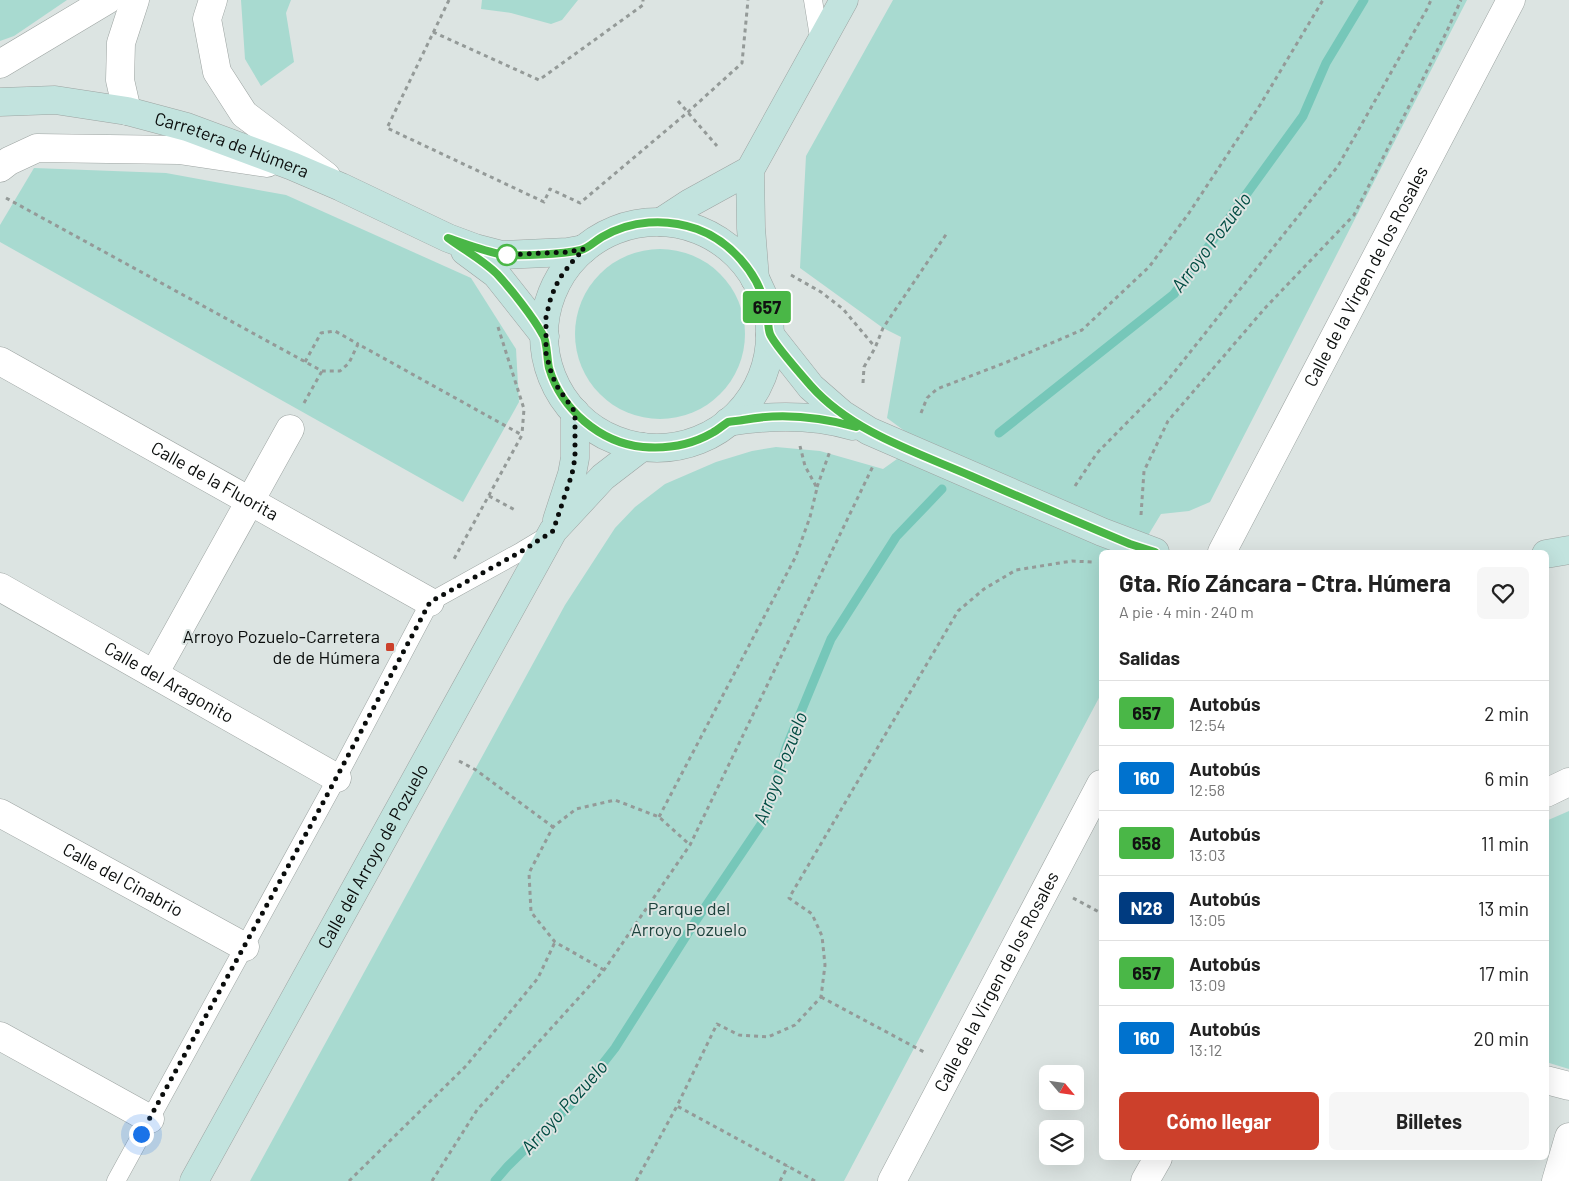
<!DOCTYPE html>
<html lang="es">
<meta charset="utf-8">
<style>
:root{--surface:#fff;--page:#f6f6f6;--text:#222;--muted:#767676;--line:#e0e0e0;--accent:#cc402b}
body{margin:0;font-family:Barlow,sans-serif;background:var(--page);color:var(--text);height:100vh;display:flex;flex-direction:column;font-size:19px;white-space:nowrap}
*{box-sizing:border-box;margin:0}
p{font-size:16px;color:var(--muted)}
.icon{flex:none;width:28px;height:28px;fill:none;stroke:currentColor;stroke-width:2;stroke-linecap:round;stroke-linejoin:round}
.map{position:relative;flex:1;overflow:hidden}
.sheet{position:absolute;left:1099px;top:550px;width:450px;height:610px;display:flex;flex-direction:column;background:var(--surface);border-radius:8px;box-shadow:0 5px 20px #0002}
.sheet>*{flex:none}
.badge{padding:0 10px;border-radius:4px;font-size:18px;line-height:32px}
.needle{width:32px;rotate:119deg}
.fabs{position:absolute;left:1039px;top:1065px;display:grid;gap:10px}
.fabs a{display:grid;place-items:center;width:45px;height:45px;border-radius:8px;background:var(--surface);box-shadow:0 5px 20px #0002;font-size:25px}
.you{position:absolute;width:25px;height:25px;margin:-12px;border:4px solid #fff;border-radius:50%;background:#1a73e8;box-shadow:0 0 0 8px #1a73e833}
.map>.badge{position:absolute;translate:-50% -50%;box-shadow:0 0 0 2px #fff}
h2{padding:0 20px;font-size:19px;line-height:45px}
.round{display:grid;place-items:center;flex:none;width:52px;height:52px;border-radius:8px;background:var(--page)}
.headline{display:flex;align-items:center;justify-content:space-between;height:85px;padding:0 20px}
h1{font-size:24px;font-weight:700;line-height:38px}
.primary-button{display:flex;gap:10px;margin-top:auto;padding:10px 20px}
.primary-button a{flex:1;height:58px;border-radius:8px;background:var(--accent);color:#fff;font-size:20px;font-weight:700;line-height:58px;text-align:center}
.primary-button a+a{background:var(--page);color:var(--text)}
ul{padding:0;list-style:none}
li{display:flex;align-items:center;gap:15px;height:65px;padding:0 20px;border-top:1px solid var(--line)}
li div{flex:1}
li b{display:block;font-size:19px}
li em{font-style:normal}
li .badge{min-width:55px;font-weight:700;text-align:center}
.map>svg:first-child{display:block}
.green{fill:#a8dad0}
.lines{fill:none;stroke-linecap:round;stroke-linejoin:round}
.stream{stroke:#76c7b9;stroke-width:9}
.service-casing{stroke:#9da4a2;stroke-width:19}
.pedestrian-casing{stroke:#9da4a2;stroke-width:29}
.minor-casing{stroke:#9da4a2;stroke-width:29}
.secondary-casing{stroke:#9da4a2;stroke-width:29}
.path{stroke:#949a98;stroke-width:3;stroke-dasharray:4 4;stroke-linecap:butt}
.service{stroke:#fff;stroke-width:18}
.pedestrian{stroke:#fff;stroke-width:28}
.minor{stroke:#fff;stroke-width:28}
.secondary{stroke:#c2e3de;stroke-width:28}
.line-casing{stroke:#fff;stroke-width:11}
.line{stroke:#4ab747;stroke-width:8}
.walk{stroke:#0a0d0c;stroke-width:5;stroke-dasharray:0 9}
.stop-dot{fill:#fff;stroke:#4ab747;stroke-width:2.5}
.poi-dot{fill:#cc402b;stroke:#dce4e2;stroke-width:2}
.labels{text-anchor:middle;stroke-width:4;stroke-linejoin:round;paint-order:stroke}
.street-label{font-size:18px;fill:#0a0d0c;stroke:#dce4e2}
.poi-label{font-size:18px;fill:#0a0d0c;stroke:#dce4e2;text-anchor:end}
.park-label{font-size:18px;fill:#1c423c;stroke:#dce4e2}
.water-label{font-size:19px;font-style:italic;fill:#004b42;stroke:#dce4e2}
</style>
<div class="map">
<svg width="1569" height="1181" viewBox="0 0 1569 1181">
<rect width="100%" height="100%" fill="#dce4e2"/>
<!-- green -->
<g class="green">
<polygon points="0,0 67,0 14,36 0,41"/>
<polygon points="241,0 291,0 286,13 294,62 261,86 245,59"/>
<polygon points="482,0 578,0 562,20 551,24 511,13 481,9"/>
<polygon points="893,0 1467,0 1210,502 1189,511 1161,514 1138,552 1101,552 1101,694 844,1181 250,1181 565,605 615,528 635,507 665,484 716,462 752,451 776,447 820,451 883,469 897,459 910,435 887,418 901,337 883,328 800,268 806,156"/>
<polygon points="34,168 166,173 286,195 471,278 516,349 519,402 463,502 0,242 0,225"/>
<circle cx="660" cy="334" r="85"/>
<polygon points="1569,811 1569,1069 1546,1062 1546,821"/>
</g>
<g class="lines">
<!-- stream -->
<g class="stream">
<polyline points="999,433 1174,294 1303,116 1326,63 1364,0"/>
<polyline points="495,1181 508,1166 572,1103 615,1048 695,922 764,820 786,748 831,639 896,537 942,489"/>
</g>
<!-- service casing -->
<g class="service-casing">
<g id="service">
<polyline points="813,0 820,43"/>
<polyline points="116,1181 337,778 430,602 522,551 547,536"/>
</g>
</g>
<!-- pedestrian casing -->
<g class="pedestrian-casing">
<g id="pedestrian">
<path id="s1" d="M0,361L430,602"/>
<path id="s2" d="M0,587L337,778"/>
<polyline points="154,674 290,429"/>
<path id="s3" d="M0,813L245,947"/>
<polyline points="0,1036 150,1119"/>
</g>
</g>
<!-- minor casing -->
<g class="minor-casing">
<g id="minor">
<polyline points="213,0 207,19 217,72 244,114 326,176"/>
<polyline points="0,64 107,0"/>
<polyline points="127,111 120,80 121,43 135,0"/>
<polyline points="0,168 9,161 37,148 179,150 267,163"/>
<path id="s4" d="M1222,552L1511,0"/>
<polyline points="1546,793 1569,782"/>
<polyline points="1546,1080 1569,1086"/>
<path id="s5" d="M892,1181L1101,784"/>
<polyline points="1145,1181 1158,1158"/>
<polyline points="1556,1181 1569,1137"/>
</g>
</g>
<!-- secondary casing -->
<g class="secondary-casing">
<g id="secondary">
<path id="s6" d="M0,102L55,100L127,111L187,127L292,166L341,187L448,238L475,248L502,255L568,252L584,249"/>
<polyline points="661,222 690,203 750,170"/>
<circle cx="657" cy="335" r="113"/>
<polyline points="465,251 496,274 545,336"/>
<polyline points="755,279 751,228 750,170 844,0"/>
<polyline points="770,335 811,387 842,414 869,431 1102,532 1155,552"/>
<path d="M728,422C770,415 812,414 853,426"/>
<polyline points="557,520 572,474 575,458 575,412"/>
<polyline points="1546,554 1569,550"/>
<path id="s7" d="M194,1181L553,531L603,477L642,447"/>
</g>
</g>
<!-- path -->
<g class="path">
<polyline points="449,0 387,128 544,202 550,189 580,203 688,112 742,63 748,0"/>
<polyline points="433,32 539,80 643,5 643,0"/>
<polyline points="678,101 717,146"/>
<polyline points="6,198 322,371 340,371 349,363 358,344 522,435 454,559"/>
<polyline points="791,275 821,292 843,309 875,347"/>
<polyline points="498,327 524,409 522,434"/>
<polyline points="305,362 321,333 335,331 358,344"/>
<polyline points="863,383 864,367 875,348 883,328 947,233"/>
<polyline points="304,403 322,371"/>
<polyline points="921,413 927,398 937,389 1007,362 1082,330 1149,267 1189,213 1260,105 1323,0"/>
<polyline points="1075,486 1097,453 1164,385 1338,166 1427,9 1431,0"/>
<polyline points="817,487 830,451"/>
<polyline points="489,496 515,510"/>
<polyline points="1141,515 1144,471 1168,421 1266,307 1354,215 1446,33 1461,0"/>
<polyline points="459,761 476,770 553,827"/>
<polyline points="659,817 796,556 810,517 817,488 805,466 800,446"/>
<polyline points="1073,898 1101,913"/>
<polyline points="604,970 555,942 531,912 529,873 553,827 576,809 615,800 659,817 690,845"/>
<polyline points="821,997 924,1052"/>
<polyline points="349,1181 466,1066 538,978 555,942"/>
<polyline points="432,1181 477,1110 604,970 690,845 874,464"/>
<polyline points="636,1181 677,1106"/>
<polyline points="780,1181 788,1166"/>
<polyline points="815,1181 677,1106 717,1024 739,1035 768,1037 795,1025 821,997 825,965 822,936 812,914 789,898 958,611 984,589 1016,570 1072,561 1092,562"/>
</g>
<!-- service -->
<use href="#service" class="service"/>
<!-- pedestrian -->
<use href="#pedestrian" class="pedestrian"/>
<!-- minor -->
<use href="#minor" class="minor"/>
<!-- secondary -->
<use href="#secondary" class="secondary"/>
</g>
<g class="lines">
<!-- line casing -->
<g class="line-casing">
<path id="line" d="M856,427C820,417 780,413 743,420C739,421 733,421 728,422C723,425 718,430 712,433C691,445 667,449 643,447C600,443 561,409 549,368C547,359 547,340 543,335C533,317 511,289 497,274C483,260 464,250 448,238C465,244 481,250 499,254C516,257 564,254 581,250C589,248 595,241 602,237C631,220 666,218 697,229C730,241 757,272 766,306C769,315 767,326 770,334C773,342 804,378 811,386C852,432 916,452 971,476C1024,499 1077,522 1130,544L1155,552"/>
</g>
<!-- line -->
<use href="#line" class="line"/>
<!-- walk -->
<polyline class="walk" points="141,1134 318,812 430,602 522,551 553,531 572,474 575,458 575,412 556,385 550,369 546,353 546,317 551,297 559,279 571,263 584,249 568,252 502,255 507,255"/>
</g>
<!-- markers -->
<circle class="stop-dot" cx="507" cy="255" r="10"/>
<rect class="poi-dot" x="385" y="642" width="10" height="10" rx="2.5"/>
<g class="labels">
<!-- street labels -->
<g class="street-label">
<text dy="6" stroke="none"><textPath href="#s6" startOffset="238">Carretera de Húmera</textPath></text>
<text dy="6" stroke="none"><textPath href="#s4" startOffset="311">Calle de la Virgen de los Rosales</textPath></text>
<text dy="6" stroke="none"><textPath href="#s1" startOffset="246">Calle de la Fluorita</textPath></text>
<text dy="6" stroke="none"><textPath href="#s2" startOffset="194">Calle del Aragonito</textPath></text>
<text dy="6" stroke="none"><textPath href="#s7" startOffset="371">Calle del Arroyo de Pozuelo</textPath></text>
<text dy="6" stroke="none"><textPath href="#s3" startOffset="140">Calle del Cinabrio</textPath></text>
<text dy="6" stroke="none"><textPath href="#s5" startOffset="225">Calle de la Virgen de los Rosales</textPath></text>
</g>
<!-- poi labels -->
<g class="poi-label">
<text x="380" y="643">Arroyo Pozuelo-Carretera<tspan x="380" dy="21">de de Húmera</tspan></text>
</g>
<!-- park labels -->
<g class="park-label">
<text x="689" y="915">Parque del<tspan x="689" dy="21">Arroyo Pozuelo</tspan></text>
</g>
<!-- water labels -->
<g class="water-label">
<text transform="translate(1211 242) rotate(-53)" y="7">Arroyo Pozuelo</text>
<text transform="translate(780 768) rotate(-69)" y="7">Arroyo Pozuelo</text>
<text transform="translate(564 1107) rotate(-48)" y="7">Arroyo Pozuelo</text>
</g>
</g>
</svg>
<div class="fabs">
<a><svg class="needle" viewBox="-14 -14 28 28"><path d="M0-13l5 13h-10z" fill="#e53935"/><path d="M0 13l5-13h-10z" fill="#767676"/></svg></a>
<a><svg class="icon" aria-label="layers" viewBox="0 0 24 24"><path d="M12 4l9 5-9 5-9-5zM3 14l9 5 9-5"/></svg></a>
</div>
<div class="you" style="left:141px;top:1134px"></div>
<b class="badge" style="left:767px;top:307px;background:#4ab747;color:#111">657</b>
<section class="sheet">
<div class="headline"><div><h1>Gta. Río Záncara - Ctra. Húmera</h1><p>A pie · 4 min · 240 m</p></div><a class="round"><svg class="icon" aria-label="heart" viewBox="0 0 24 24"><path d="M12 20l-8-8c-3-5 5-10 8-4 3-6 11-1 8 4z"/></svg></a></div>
<h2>Salidas</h2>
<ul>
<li><span class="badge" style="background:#4ab747;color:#111">657</span><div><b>Autobús</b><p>12:54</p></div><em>2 min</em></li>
<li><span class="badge" style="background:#0072ce;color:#fff">160</span><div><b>Autobús</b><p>12:58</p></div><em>6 min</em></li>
<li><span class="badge" style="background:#4ab747;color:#111">658</span><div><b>Autobús</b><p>13:03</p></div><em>11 min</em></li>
<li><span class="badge" style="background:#003b80;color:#fff">N28</span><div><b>Autobús</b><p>13:05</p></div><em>13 min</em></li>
<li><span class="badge" style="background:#4ab747;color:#111">657</span><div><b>Autobús</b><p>13:09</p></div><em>17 min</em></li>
<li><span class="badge" style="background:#0072ce;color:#fff">160</span><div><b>Autobús</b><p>13:12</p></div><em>20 min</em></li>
</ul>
<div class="primary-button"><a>Cómo llegar</a><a>Billetes</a></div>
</section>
</div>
